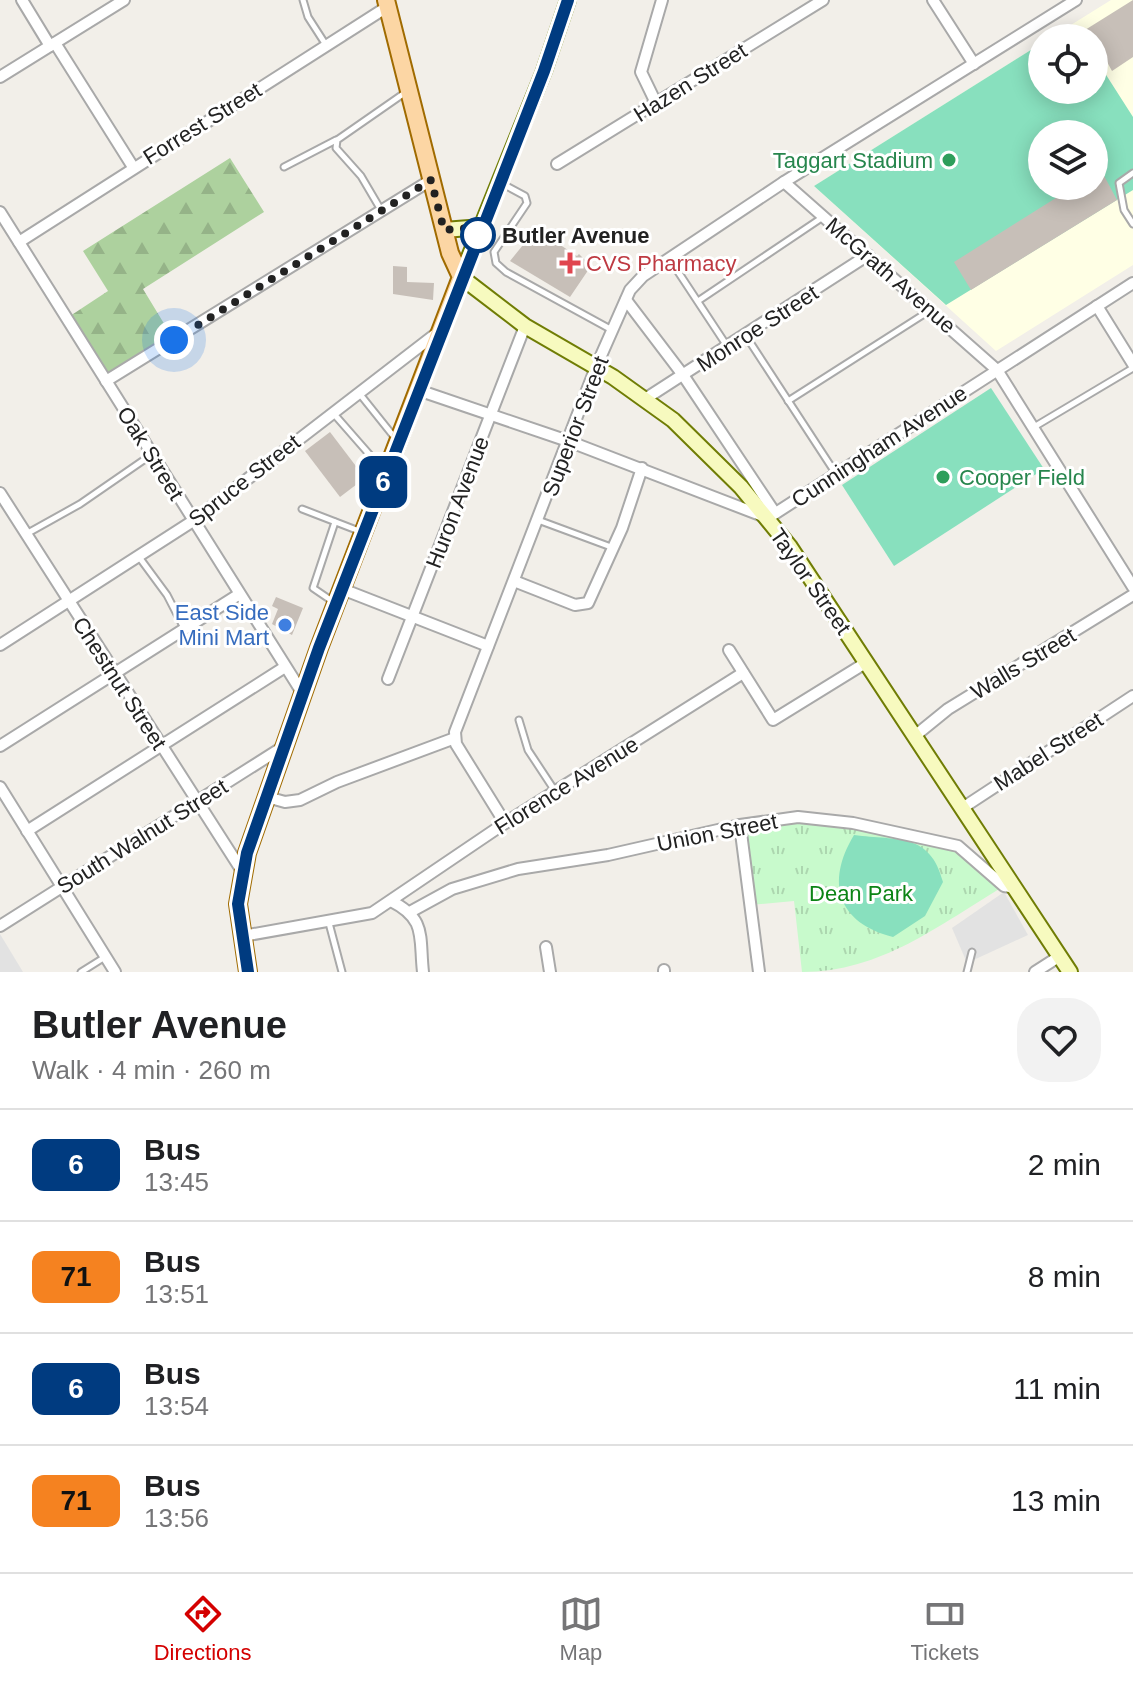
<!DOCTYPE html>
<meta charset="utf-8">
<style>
:root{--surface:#fff;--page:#f2f2f2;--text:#202124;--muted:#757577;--line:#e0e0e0;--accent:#d40000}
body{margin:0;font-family:Helvetica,sans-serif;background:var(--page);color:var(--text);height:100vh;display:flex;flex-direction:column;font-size:30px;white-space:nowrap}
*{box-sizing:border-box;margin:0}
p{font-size:26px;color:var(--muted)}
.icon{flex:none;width:44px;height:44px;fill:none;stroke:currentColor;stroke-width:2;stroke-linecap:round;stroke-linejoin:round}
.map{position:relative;height:972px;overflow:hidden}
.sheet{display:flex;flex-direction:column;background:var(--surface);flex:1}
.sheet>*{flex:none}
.badge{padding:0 16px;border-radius:12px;font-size:28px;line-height:52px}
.controls{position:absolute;left:1028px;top:24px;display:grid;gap:16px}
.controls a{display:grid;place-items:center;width:80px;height:80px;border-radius:50%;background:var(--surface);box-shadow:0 4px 20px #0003;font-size:40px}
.you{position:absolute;width:40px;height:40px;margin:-20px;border:6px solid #fff;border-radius:50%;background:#1a73e8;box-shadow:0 0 0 12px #1a73e833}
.map>.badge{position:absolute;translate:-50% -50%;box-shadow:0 0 0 4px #fff}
.round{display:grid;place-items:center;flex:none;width:84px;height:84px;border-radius:32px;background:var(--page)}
.headline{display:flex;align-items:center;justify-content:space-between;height:136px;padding:0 32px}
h1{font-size:38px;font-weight:800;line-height:60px}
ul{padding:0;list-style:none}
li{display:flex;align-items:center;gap:24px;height:112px;padding:0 32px;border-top:2px solid var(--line)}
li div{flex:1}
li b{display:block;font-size:30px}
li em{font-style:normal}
li .badge{min-width:88px;font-weight:700;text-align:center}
.tab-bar{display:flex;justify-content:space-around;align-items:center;height:112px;border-top:2px solid var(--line);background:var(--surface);font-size:22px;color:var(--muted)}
.tab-bar a{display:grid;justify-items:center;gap:4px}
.tab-bar .on{color:var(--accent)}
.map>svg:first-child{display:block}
.education{fill:#ffffe5;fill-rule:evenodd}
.forest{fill:url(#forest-firs)}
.park{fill:url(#park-tufts)}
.pitch{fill:#88e0be;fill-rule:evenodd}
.parking{fill:#e2e2e2}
.building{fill:#c7bfb8}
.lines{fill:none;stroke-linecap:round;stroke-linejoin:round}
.service-casing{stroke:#a9a9a9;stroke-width:9}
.minor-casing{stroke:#a9a9a9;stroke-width:14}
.secondary-casing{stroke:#707d05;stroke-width:18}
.primary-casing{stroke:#a06b00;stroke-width:20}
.service{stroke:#fff;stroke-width:5}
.minor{stroke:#fff;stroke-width:10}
.secondary{stroke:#f7fabf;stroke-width:14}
.primary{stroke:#fcd6a4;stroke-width:16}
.line-casing{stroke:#fff;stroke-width:18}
.line{stroke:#003b80;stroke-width:12}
.walk{stroke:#222;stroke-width:8;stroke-dasharray:0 14.4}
.leisure-dot{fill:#2e9e5b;stroke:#fff;stroke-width:3}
.stop-dot{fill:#fff;stroke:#003b80;stroke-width:4}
.health-dot{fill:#e0444e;stroke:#fff;stroke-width:3}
.shop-dot{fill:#3f7fe0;stroke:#fff;stroke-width:3}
.labels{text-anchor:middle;stroke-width:6;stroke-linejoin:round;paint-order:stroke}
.street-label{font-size:22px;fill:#222;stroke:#fff}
.leisure-label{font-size:22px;fill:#27864d;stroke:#fff;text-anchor:end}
.stop-label{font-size:22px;font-weight:bold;fill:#222;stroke:#fff;text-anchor:start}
.health-label{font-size:22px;fill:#be3a42;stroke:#fff;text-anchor:start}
.shop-label{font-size:22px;fill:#366cbe;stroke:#fff;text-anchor:end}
.park-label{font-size:22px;fill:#0c8416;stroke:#fff}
</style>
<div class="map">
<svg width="1133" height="972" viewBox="0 0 1133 972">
<defs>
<pattern id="forest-firs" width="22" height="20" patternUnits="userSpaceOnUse" patternTransform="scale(2)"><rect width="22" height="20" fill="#add19e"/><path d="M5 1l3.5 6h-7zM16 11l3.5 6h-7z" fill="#95b388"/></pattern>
<pattern id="park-tufts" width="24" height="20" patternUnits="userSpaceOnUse" patternTransform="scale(2)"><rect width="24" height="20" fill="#c8facc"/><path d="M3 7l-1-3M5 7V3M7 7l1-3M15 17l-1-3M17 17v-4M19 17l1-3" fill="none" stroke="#acd6af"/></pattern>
</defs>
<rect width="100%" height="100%" fill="#f2efe9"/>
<!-- education -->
<path class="education" d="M1111,0H1133V265L996,351L814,186L1042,43V90H1094V38H1050ZM1042,134H1094V186H1042Z"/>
<!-- forest -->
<polygon class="forest" points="230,158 264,212 143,289 174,340 106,381 67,318 108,291 83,251"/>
<!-- park -->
<path class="park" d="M798,817L951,843L1004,886C939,925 881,972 802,972L794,901L750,905L740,825Z"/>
<!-- pitch -->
<g class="pitch">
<path d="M1042,43V90H1094V56L1133,117V190L946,305L814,186ZM1042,134H1094V186H1042Z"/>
<polygon points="991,388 1044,469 894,566 842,485"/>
<path d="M854,835C898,841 930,832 943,882L925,916L893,937C838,923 825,883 854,835Z"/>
</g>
<!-- parking -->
<g class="parking">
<polygon points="1004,892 1028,935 967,963 952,928"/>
<polygon points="0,934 23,972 0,972"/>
</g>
<!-- building -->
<g class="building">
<polygon points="1133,0 1133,57 1112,71 1094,38 1085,30"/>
<polygon points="1101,170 1117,200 971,290 954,262 1075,186 1094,186 1094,174"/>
<polygon points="536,229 577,256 579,254 591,266 570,297 510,261"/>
<polygon points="393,266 407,267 407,282 434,283 433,300 393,294"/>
<polygon points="330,432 365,478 340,497 305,451"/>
<polygon points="276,597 303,608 292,635 272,624 278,609 272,606"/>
</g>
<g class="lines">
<!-- service casing -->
<g class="service-casing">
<g id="service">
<polyline points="303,0 308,17 326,45"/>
<polyline points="284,167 336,140"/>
<polyline points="1133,173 1119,183 1124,210 1133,224"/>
<polyline points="501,183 525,196 527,203 494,252 496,263 506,272 612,330"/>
<polyline points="381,210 361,176 336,148 337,140 406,92"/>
<polyline points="669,258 727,346"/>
<polyline points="698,301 823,217"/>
<polyline points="746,336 836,474"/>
<polyline points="359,393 395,438"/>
<polyline points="788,401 929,311"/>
<polyline points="334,414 383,470"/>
<polyline points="1034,427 1133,368"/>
<polyline points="302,509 359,531"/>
<polyline points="538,520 611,547"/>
<polyline points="28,533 80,504 151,455"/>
<polyline points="139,557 167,595 184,628"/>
<polyline points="335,603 313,588 335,522"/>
<polyline points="519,720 528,750 555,791"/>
<polyline points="329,923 342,972"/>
<polyline points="81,972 105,957"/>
<polyline points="967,972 972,952"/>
</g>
</g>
<!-- minor casing -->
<g class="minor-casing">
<g id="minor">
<polyline points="22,0 50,46"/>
<polyline points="933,0 974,64"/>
<polyline points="55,43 133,167"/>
<polyline points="0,77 124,0"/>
<polyline points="656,103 641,72 662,0"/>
<polyline points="557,164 823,0"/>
<polyline points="784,182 997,370 1133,587"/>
<polyline points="0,212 303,694"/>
<polyline points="19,242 387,7"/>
<polyline points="626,300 683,375 775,513"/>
<polyline points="1097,306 1133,364"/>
<polyline points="106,381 431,180"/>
<polyline points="418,390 568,441 768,518 1133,283"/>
<polyline points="645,399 868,255"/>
<polyline points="0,493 242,871"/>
<polyline points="514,581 575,605 588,603 622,528 642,468"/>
<polyline points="342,589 488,646"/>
<polyline points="0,645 193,521 437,333"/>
<polyline points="729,650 773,720 867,662"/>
<polyline points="388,679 525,326"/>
<polyline points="916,735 948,709 1133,595"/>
<polyline points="0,746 238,595"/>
<polyline points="0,787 115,972"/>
<polyline points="267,797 285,802 300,800 337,782 455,738"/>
<polyline points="964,807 1133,696"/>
<polyline points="505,823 456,744 455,732 596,367 630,290 643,276 784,182 1076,0"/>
<polyline points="740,825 759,972"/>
<polyline points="27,831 285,667"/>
<path d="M391,901C427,919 419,937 423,972"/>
<polyline points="410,912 452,889 518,869 608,855 740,825 798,817 853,823 958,846 1004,886 1016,888"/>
<polyline points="0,926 283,747"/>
<polyline points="243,936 372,913 505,823 743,673"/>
<polyline points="546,947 550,972"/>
<polyline points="664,970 664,972"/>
<polyline points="1035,972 1060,956"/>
</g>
</g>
<!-- secondary casing -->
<g class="secondary-casing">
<g id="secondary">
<polyline points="568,0 544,71 461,277 525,326 613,377 673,420 741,487 790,547 1070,972"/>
<polyline points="444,230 482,227"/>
</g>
</g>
<!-- primary casing -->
<g class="primary-casing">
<polyline id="primary" points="248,972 238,904 247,853 319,648 461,277 450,253 386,0"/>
</g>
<!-- service -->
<use href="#service" class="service"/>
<!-- minor -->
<use href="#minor" class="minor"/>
<!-- secondary -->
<use href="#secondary" class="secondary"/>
<!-- primary -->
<use href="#primary" class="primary"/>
</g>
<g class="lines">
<!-- line casing -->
<g class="line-casing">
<polyline id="line" points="248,972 238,904 247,853 319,648 544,71 568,0"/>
</g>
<!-- line -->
<use href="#line" class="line"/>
<!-- walk -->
<polyline class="walk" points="174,340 431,180 444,230 482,227 478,235"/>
</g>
<!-- markers -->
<g class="leisure-dot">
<circle cx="949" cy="160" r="8"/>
<circle cx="943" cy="477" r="8"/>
</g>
<circle class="stop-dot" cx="478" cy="235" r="16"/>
<path class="health-dot" d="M566 251h8v8h8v8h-8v8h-8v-8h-8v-8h8z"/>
<circle class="shop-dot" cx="285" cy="625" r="8"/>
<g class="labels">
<!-- street labels -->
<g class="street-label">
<text transform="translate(690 82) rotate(-32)" y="8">Hazen Street</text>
<text transform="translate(202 123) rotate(-32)" y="8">Forrest Street</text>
<text transform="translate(891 275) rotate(41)" y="8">McGrath Avenue</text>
<text transform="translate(757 328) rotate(-33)" y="8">Monroe Street</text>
<text transform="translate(575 426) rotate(-69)" y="8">Superior Street</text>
<text transform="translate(879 446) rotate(-33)" y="8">Cunningham Avenue</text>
<text transform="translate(151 453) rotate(58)" y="8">Oak Street</text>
<text transform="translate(244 480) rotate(-38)" y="8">Spruce Street</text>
<text transform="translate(457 502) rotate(-69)" y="8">Huron Avenue</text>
<text transform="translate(811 581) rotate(55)" y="8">Taylor Street</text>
<text transform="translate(1023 663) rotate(-31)" y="8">Walls Street</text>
<text transform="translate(120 683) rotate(57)" y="8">Chestnut Street</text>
<text transform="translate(1048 751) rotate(-33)" y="8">Mabel Street</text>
<text transform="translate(566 785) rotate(-32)" y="8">Florence Avenue</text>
<text transform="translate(717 832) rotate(-11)" y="8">Union Street</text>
<text transform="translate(142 836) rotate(-32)" y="8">South Walnut Street</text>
</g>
<!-- leisure labels -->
<g class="leisure-label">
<text x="933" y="168">Taggart Stadium</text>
<text x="959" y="485" text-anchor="start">Cooper Field</text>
</g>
<!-- stop labels -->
<g class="stop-label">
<text x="502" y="243">Butler Avenue</text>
</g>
<!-- health labels -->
<g class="health-label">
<text x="586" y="271">CVS Pharmacy</text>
</g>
<!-- shop labels -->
<g class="shop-label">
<text x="269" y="620">East Side<tspan x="269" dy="25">Mini Mart</tspan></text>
</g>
<!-- park labels -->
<g class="park-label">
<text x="861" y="901">Dean Park</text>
</g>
</g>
</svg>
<div class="controls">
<a><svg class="icon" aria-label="locate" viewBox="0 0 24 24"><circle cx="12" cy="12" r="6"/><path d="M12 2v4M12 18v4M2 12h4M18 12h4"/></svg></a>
<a><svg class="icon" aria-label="layers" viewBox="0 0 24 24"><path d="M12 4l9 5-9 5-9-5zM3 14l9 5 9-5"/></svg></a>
</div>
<div class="you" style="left:174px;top:340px"></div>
<b class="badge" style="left:383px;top:482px;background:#003b80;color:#fff">6</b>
</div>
<section class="sheet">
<div class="headline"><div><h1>Butler Avenue</h1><p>Walk · 4 min · 260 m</p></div><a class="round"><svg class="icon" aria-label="heart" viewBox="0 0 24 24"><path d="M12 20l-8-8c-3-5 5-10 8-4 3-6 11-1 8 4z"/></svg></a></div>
<ul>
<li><span class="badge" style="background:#003b80;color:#fff">6</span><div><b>Bus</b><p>13:45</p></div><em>2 min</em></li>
<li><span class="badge" style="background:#f58220;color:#111">71</span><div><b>Bus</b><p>13:51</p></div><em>8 min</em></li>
<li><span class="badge" style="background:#003b80;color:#fff">6</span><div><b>Bus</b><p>13:54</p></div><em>11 min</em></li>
<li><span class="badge" style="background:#f58220;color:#111">71</span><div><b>Bus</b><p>13:56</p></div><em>13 min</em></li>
</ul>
</section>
<nav class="tab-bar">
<a class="on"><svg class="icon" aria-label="directions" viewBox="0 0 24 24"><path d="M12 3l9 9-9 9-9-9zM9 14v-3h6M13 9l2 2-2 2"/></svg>Directions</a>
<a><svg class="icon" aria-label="map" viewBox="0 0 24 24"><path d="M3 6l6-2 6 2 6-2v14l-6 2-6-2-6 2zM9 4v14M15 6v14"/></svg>Map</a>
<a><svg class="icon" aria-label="tickets" viewBox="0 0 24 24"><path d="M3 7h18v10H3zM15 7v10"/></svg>Tickets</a>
</nav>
